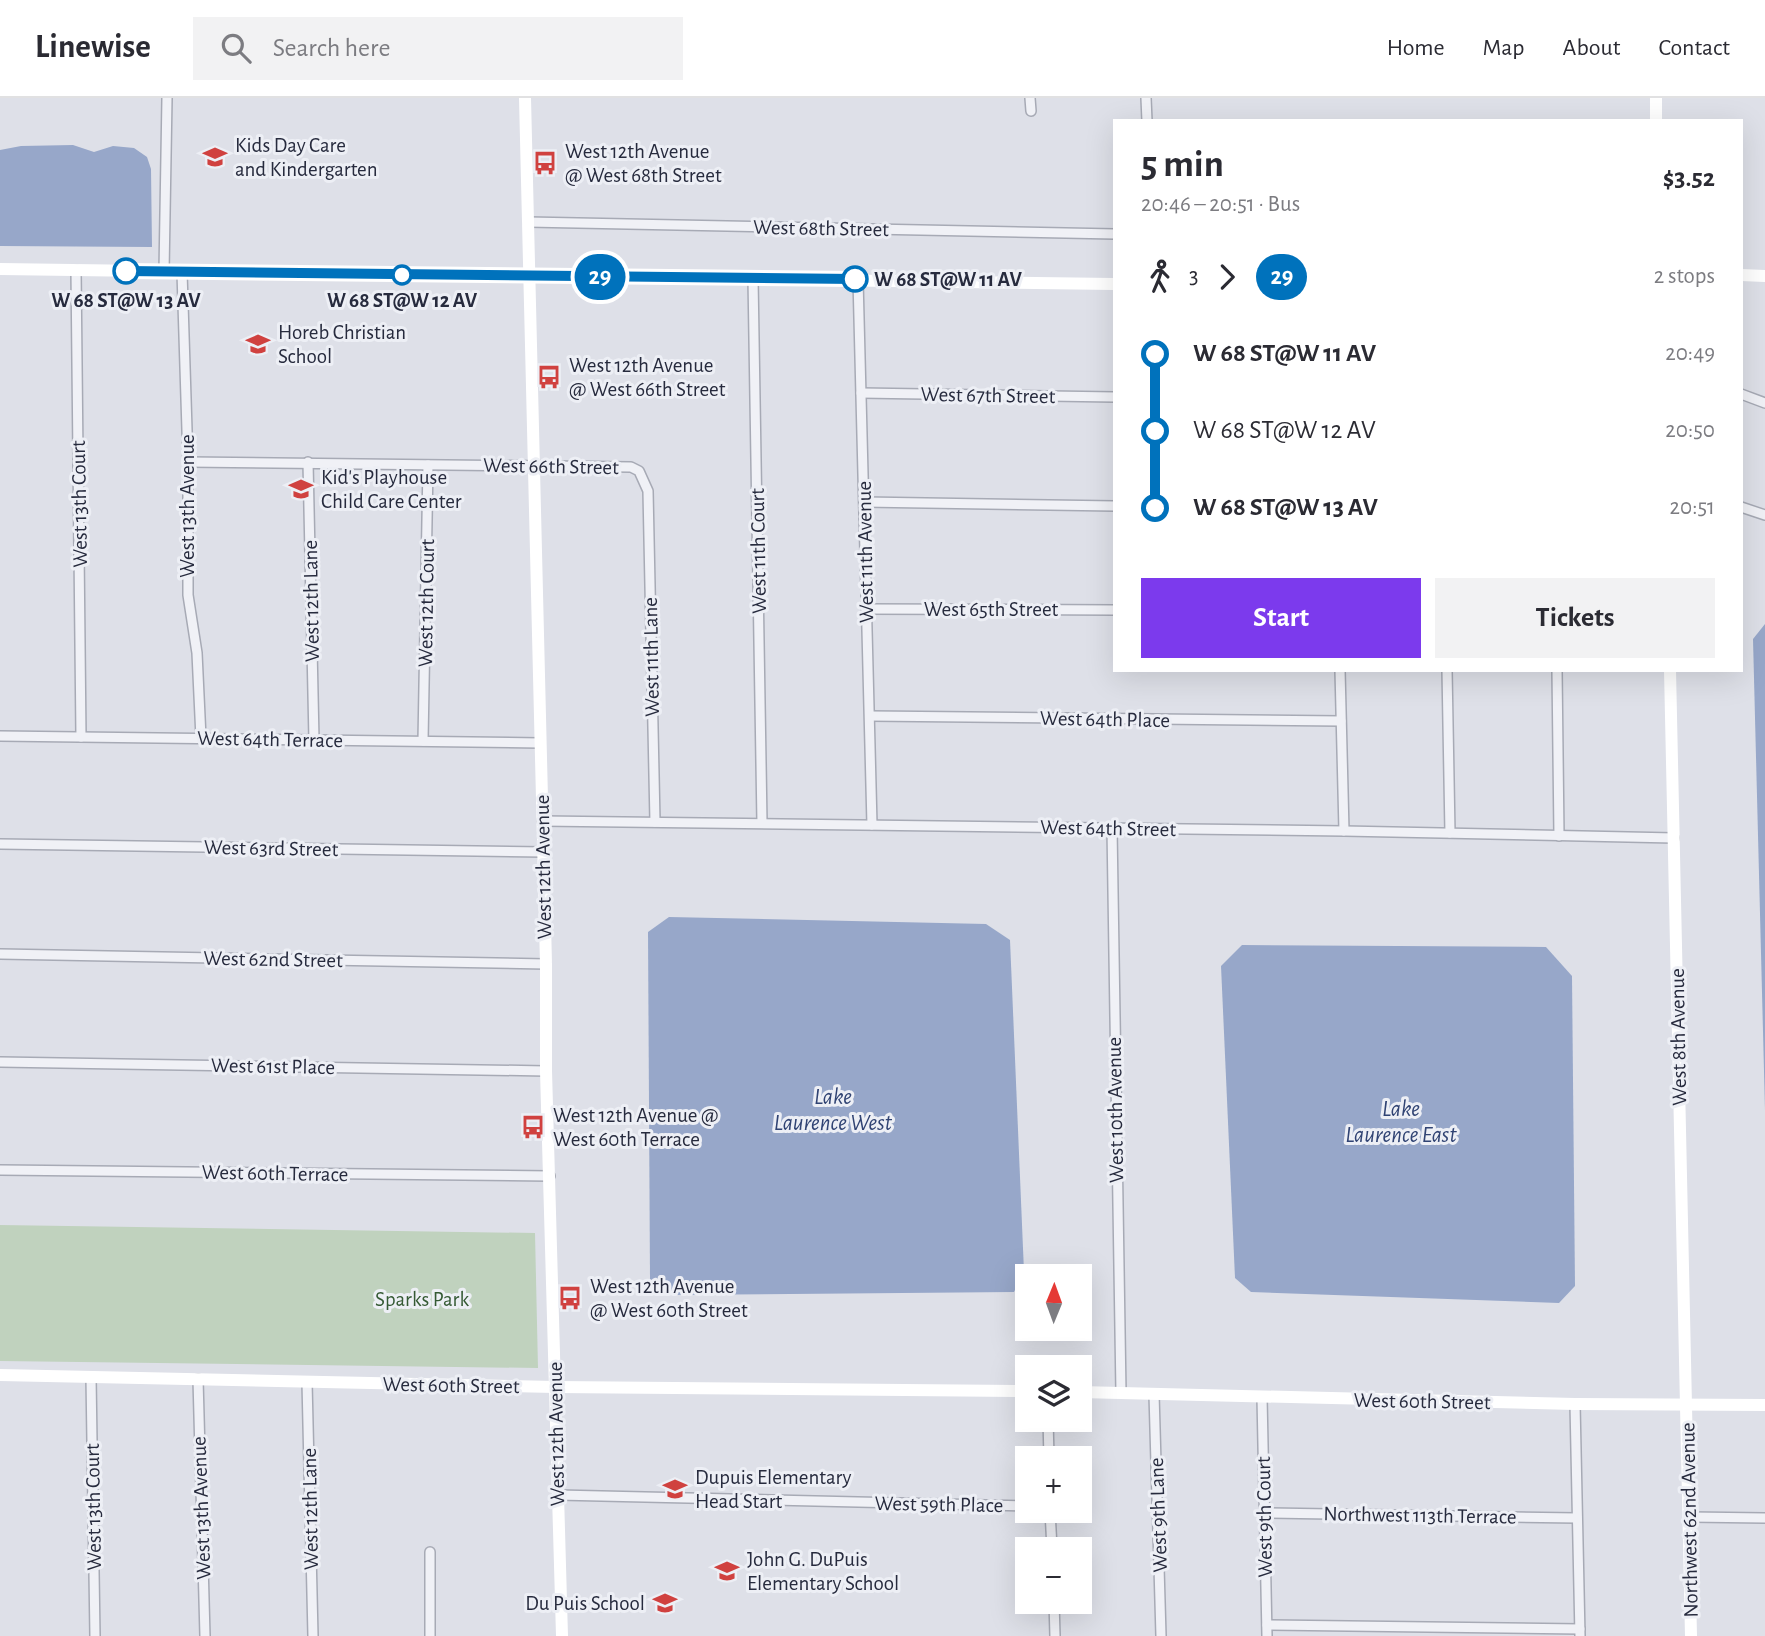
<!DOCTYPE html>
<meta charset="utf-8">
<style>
:root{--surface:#fff;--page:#f2f2f3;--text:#2b2b33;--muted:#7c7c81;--line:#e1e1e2;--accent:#7c3aed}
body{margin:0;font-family:"Alegreya Sans",sans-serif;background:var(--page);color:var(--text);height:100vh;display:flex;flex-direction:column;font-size:26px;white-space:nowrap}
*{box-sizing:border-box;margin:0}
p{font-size:23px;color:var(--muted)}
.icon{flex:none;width:38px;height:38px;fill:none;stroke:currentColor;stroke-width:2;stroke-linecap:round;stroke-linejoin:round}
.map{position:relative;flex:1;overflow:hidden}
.sheet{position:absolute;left:1113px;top:21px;width:630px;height:553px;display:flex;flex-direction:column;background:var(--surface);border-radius:0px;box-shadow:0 7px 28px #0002}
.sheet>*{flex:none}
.badge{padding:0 14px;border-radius:23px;font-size:24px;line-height:46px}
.needle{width:46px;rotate:1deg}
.buttons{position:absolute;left:1015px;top:1166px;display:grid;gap:14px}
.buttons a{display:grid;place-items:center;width:77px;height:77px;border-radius:0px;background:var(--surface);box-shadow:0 7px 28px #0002;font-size:35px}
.map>.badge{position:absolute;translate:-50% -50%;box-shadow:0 0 0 4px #fff}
.legs{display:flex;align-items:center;gap:10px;height:77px;padding:0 28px;font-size:23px}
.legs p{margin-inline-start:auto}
.overview{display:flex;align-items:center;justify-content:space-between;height:119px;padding:0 28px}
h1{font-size:38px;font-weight:600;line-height:52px}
.action{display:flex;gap:14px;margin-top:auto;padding:14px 28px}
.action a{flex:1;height:80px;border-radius:0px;background:var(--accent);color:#fff;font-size:28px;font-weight:600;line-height:80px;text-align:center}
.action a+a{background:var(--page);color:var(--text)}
ul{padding:0 28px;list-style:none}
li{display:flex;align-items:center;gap:24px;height:77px;font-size:26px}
li i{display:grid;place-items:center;width:10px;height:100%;margin:0 9px;background:currentColor}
li i::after{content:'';width:18px;height:18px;margin:-9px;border:5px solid;border-radius:50%;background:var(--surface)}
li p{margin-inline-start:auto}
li:first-child i{background:linear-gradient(#0000 50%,currentColor 0)}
li:last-child i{background:linear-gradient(currentColor 50%,#0000 0)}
header{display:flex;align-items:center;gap:42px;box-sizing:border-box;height:98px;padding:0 35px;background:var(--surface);border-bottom:2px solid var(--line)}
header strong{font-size:33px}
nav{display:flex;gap:38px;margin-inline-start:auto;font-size:24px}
.search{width:490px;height:63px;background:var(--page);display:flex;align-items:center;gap:18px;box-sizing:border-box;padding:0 24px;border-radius:0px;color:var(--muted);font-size:26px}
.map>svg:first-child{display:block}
.green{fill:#c0d2be}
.water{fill:#97a7c9}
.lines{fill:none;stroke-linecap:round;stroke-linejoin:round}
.street-casing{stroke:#a7aab5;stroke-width:12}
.street{stroke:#f0f1f6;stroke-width:9}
.secondary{stroke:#fff;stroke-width:12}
.line-1-casing{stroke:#fff;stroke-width:16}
.line-1{stroke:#0072bc;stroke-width:10}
.stop-1-dot{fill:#fff;stroke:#0072bc;stroke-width:3.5}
.labels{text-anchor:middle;stroke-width:6;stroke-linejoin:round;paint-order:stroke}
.poi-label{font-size:21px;fill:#272b3e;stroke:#edeff5;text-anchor:start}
.street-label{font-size:21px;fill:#272b3e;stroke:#edeff5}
.stop-label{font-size:21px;font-weight:bold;fill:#272b3e;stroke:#edeff5}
.park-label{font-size:21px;fill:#355a34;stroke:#edeff5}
.water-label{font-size:23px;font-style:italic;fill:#304373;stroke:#edeff5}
</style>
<header>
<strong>Linewise</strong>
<div class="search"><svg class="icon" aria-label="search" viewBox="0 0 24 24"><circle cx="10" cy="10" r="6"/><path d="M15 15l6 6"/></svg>Search here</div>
<nav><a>Home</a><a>Map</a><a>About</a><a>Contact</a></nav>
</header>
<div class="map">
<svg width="1765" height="1538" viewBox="0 0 1765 1538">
<rect width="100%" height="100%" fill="#dee0e8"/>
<!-- green -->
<polygon class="green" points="0,1127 535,1135 538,1270 0,1263"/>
<!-- water -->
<g class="water">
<polygon points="73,47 94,54 113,48 134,50 147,59 151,71 152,149 0,148 0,52 21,48"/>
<polygon points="1765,526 1765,1012 1753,541"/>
<polygon points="669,819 986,826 1010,842 1024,1174 1014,1194 664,1197 650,1181 648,834"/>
<polygon points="1242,847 1546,849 1572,878 1575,1188 1559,1205 1251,1194 1235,1180 1221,868"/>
</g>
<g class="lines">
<!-- street casing -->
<g class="street-casing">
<g id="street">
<polyline points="1030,0 1031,13"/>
<polyline points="1146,0 1147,23"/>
<polyline points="528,124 1115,136"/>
<polyline points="76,172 81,639"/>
<polyline points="164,174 167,0"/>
<polyline points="182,174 188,364 188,497 197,555 201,640"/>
<polyline points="753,180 762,725"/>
<polyline points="858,181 872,727"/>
<polyline points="861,295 1115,299"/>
<polyline points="1741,296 1765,305"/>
<polyline points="188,364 631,369 639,373 648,393 655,724"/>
<polyline points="308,364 314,642"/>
<polyline points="864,404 1115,408"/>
<polyline points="1741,409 1765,417"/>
<polyline points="867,511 1115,512"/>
<polyline points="1340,572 1344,733"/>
<polyline points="1447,572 1450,735"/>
<polyline points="1557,572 1559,738"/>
<polyline points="870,618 1341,623"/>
<polyline points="0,638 540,645"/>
<polyline points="423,643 428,367"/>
<polyline points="542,723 1344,733 1674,740"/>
<polyline points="1112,730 1121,1295"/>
<polyline points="0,746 543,754"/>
<polyline points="0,856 546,866"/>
<polyline points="0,964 546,973"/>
<polyline points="0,1072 550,1078"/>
<polyline points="91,1279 95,1538"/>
<polyline points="198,1281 205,1538"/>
<polyline points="307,1284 313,1538"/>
<polyline points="1154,1296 1161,1538"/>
<polyline points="1262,1299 1267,1538"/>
<polyline points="1575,1306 1580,1538"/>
<polyline points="1048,1321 1049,1360"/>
<polyline points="558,1397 1027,1408"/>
<polyline points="1050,1412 1052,1451"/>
<polyline points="1264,1415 1577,1420"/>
<polyline points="1690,1419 1765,1420"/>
<polyline points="430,1454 430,1538"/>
<polyline points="1054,1503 1055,1538"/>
<polyline points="1267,1527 1580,1531"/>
</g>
</g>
<!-- street -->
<use href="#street" class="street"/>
<!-- secondary -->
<g class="secondary">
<polyline points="525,0 546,866 546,973 562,1538"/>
<polyline points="1656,0 1656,23"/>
<polyline points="0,171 1115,186"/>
<polyline points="1741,177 1765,178"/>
<polyline points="1670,572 1691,1538"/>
<polyline points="0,1277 555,1289 1027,1293"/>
<polyline points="1080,1294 1575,1306 1765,1307"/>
</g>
</g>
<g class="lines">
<!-- line-1 casing -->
<g class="line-1-casing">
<polyline id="line-1" points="126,173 855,181"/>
</g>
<!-- line-1 -->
<use href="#line-1" class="line-1"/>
</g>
<!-- icons -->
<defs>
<g id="school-bare" transform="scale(1.89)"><path d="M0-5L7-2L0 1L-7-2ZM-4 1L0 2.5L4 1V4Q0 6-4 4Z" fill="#d0413f" stroke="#edeff5" stroke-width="2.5" paint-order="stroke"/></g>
<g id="bus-bare" transform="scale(1.89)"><path d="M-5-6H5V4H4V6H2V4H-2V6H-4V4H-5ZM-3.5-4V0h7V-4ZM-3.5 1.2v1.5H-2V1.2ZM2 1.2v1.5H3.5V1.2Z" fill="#d0413f" stroke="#edeff5" stroke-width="2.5" paint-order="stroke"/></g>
</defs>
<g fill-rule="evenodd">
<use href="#school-bare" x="215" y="59"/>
<use href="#bus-bare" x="545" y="65"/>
<use href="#school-bare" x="258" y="246"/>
<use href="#bus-bare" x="549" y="279"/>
<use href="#school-bare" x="301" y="391"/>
<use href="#bus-bare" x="533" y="1029"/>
<use href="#bus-bare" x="570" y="1200"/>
<use href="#school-bare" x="675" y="1391"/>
<use href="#school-bare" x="727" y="1473"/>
<use href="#school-bare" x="665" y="1505"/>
</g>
<!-- markers -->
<g class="stop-1-dot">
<circle cx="126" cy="173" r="12"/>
<circle cx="402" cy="177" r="9"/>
<circle cx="855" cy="181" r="12"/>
</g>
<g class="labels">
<!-- poi labels -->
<g class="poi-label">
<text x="235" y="54">Kids Day Care<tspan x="235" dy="24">and Kindergarten</tspan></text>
<text x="565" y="60">West 12th Avenue<tspan x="565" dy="24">@ West 68th Street</tspan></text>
<text x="278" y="241">Horeb Christian<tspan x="278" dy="24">School</tspan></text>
<text x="569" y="274">West 12th Avenue<tspan x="569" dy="24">@ West 66th Street</tspan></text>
<text x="321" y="386">Kid's Playhouse<tspan x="321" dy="24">Child Care Center</tspan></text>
<text x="553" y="1024">West 12th Avenue @<tspan x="553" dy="24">West 60th Terrace</tspan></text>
<text x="590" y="1195">West 12th Avenue<tspan x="590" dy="24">@ West 60th Street</tspan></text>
<text x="695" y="1386">Dupuis Elementary<tspan x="695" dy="24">Head Start</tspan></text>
<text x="747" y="1468">John G. DuPuis<tspan x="747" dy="24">Elementary School</tspan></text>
<text x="645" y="1512" text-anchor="end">Du Puis School</text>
</g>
<!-- street labels -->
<g class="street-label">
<text transform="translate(821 130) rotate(1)" y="7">West 68th Street</text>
<text transform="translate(988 297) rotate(1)" y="7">West 67th Street</text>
<text transform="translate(551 368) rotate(1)" y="7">West 66th Street</text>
<text transform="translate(79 406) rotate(-91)" y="7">West 13th Court</text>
<text transform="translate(187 408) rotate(-90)" y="7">West 13th Avenue</text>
<text transform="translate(758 453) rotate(-91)" y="7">West 11th Court</text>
<text transform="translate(865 454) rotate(-91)" y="7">West 11th Avenue</text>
<text transform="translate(311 503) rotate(-91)" y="7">West 12th Lane</text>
<text transform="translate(426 505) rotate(-89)" y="7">West 12th Court</text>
<text x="991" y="518">West 65th Street</text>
<text transform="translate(651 559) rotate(-91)" y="7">West 11th Lane</text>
<text transform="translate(1105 621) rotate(1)" y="7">West 64th Place</text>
<text transform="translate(270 641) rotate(1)" y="7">West 64th Terrace</text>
<text transform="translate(1108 730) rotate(1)" y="7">West 64th Street</text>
<text transform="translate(271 750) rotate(1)" y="7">West 63rd Street</text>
<text transform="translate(543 769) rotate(-91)" y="7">West 12th Avenue</text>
<text transform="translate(273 861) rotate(1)" y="7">West 62nd Street</text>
<text transform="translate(1678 939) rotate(-91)" y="7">West 8th Avenue</text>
<text transform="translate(273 968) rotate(1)" y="7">West 61st Place</text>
<text transform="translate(1115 1012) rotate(-91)" y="7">West 10th Avenue</text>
<text transform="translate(275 1075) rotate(1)" y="7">West 60th Terrace</text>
<text transform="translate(451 1287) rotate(1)" y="7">West 60th Street</text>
<text transform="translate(1422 1303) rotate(1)" y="7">West 60th Street</text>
<text transform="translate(556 1336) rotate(-91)" y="7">West 12th Avenue</text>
<text transform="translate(939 1406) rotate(1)" y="7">West 59th Place</text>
<text transform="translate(93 1409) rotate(-91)" y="7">West 13th Court</text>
<text transform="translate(201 1410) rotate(-92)" y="7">West 13th Avenue</text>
<text transform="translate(310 1411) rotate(-91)" y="7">West 12th Lane</text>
<text transform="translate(1158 1417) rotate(-92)" y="7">West 9th Lane</text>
<text transform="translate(1420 1417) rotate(1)" y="7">Northwest 113th Terrace</text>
<text transform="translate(1264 1419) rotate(-91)" y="7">West 9th Court</text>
<text transform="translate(1689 1422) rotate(-91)" y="7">Northwest 62nd Avenue</text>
</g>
<!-- stop labels -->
<g class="stop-label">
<text x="874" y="188" text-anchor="start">W 68 ST@W 11 AV</text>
<text x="126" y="209">W 68 ST@W 13 AV</text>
<text x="402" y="209">W 68 ST@W 12 AV</text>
</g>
<!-- park labels -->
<g class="park-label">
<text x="422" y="1208">Sparks Park</text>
</g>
<!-- water labels -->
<g class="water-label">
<text x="833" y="1006">Lake<tspan x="833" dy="26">Laurence West</tspan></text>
<text x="1401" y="1018">Lake<tspan x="1401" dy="26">Laurence East</tspan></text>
</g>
</g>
</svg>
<div class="buttons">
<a><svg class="needle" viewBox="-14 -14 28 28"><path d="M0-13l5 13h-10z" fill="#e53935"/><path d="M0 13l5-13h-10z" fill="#7c7c81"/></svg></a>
<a><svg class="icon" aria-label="layers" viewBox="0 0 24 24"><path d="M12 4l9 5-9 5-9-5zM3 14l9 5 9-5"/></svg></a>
<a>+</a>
<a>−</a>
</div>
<b class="badge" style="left:600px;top:179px;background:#0072bc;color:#fff">29</b>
<section class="sheet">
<div class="overview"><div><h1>5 min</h1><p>20:46 – 20:51 · Bus</p></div><b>$3.52</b></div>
<div class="legs"><svg class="icon" aria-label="walk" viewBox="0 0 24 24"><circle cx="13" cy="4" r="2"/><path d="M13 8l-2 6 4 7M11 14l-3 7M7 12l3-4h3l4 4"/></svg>3<svg class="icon" aria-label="forward" viewBox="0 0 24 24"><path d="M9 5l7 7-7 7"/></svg><b class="badge" style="background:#0072bc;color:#fff">29</b><p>2 stops</p></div>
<ul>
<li><i style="color:#0072bc"></i><b>W 68 ST@W 11 AV</b><p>20:49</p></li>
<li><i style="color:#0072bc"></i><span>W 68 ST@W 12 AV</span><p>20:50</p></li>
<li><i style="color:#0072bc"></i><b>W 68 ST@W 13 AV</b><p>20:51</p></li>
</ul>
<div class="action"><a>Start</a><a>Tickets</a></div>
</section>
</div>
